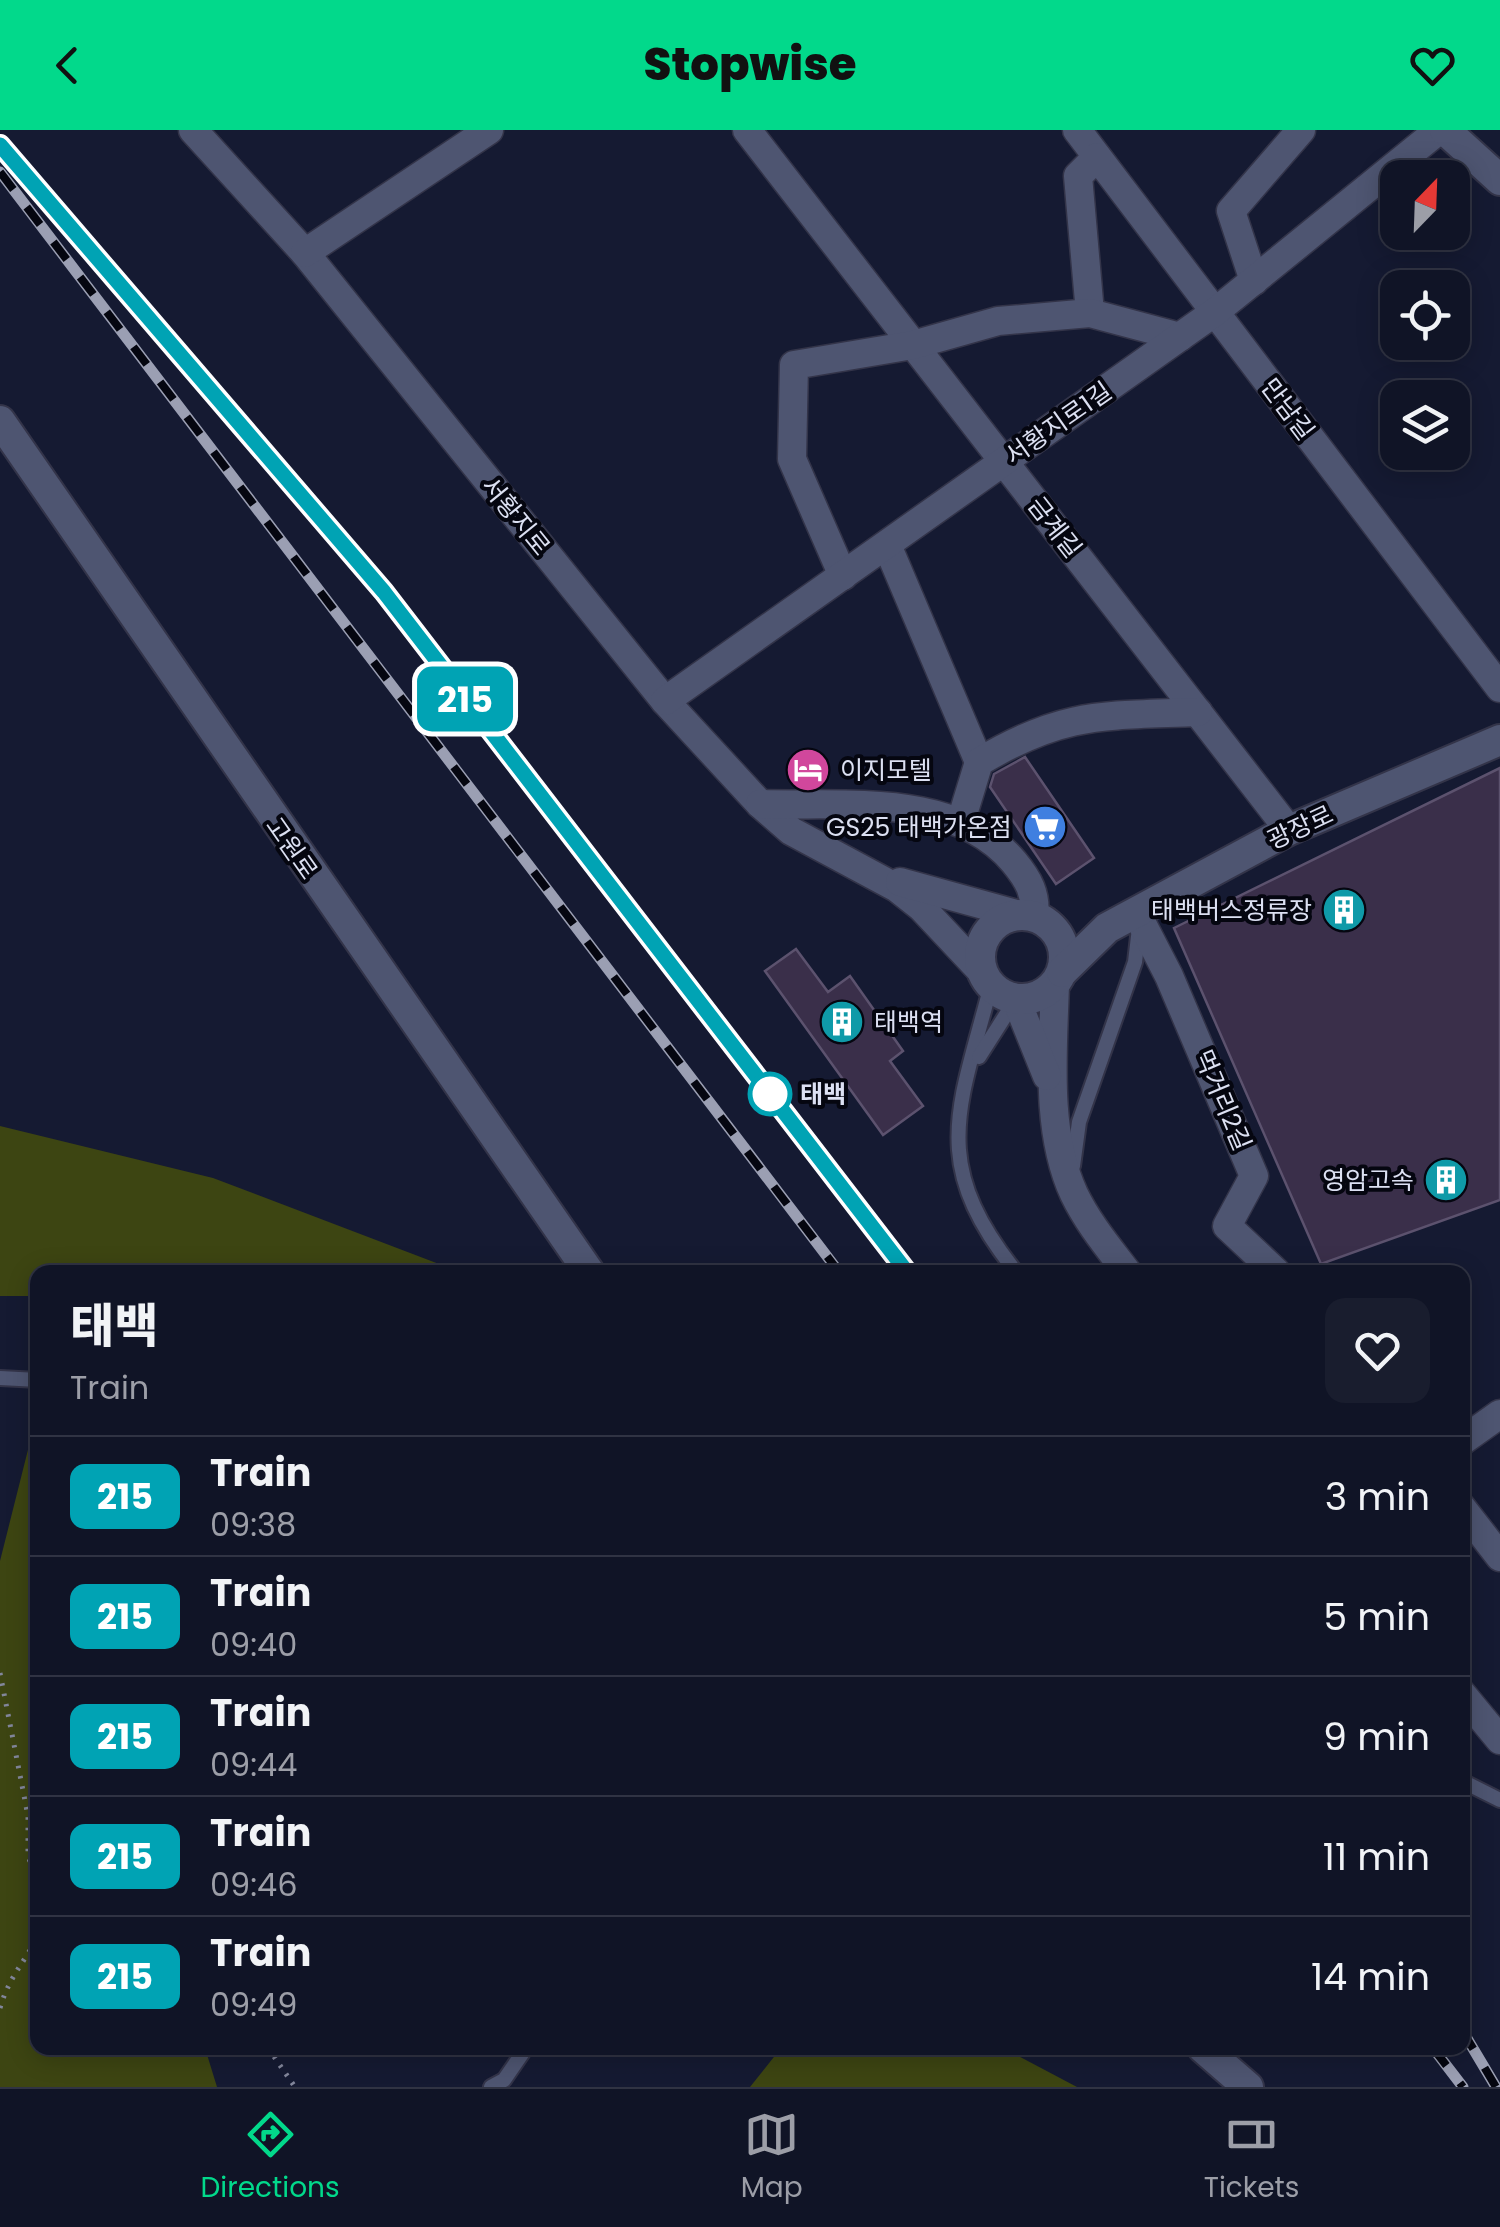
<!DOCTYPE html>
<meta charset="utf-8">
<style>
:root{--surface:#101426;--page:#191d2e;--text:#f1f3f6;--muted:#9c9ea7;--line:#303343;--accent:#02d98b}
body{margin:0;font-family:Poppins,"Noto Sans KR",sans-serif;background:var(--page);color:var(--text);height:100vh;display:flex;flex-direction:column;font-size:38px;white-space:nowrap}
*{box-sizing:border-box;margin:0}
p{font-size:32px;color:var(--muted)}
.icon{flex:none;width:55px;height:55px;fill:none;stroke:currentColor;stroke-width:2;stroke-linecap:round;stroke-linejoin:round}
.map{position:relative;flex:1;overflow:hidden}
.drawer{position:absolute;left:30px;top:1135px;width:1440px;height:790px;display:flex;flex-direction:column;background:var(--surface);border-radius:20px;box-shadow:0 5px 25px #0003,0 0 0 2px var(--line)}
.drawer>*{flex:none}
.badge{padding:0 20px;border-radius:15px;font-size:35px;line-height:65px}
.needle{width:65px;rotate:23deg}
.tools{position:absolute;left:1380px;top:30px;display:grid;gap:20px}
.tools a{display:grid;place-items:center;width:90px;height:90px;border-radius:20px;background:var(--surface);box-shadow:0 5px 25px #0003,0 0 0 2px var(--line);font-size:50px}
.map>.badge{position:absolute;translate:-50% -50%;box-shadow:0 0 0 5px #fff}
.round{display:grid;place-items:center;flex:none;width:105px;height:105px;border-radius:20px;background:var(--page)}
.head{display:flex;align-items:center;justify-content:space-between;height:170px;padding:0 40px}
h1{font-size:48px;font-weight:800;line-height:75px}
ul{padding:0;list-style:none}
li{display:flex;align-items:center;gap:30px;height:120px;padding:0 40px;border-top:2px solid var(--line)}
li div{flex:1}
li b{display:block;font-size:38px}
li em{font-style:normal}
li .badge{min-width:110px;font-weight:700;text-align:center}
header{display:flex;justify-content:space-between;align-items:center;height:130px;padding:0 40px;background:var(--accent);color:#111;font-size:45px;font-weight:800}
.menu{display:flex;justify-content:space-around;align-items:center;height:140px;border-top:2px solid var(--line);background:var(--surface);font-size:28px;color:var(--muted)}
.menu a{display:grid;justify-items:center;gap:5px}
.menu .current{color:var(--accent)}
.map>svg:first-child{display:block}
.green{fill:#3d4512}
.building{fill:#3a2f4a;stroke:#5c526e;stroke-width:2.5}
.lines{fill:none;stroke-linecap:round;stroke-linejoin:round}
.service-casing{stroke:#333449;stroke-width:18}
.minor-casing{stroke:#333449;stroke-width:31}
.tertiary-casing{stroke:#333449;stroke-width:34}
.path{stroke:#82869b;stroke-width:5;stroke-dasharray:2.5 8;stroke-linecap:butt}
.service{stroke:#4e5571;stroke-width:14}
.minor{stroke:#4e5571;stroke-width:28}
.tertiary{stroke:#4e5571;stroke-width:30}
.rail-casing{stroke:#9b9fb3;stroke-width:11}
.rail{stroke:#050610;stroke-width:8;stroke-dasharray:22;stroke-linecap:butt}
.line-casing{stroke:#fff;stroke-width:22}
.line{stroke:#00a3b4;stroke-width:15}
.stop-dot{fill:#fff;stroke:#00a3b4;stroke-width:5}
.labels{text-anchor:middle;stroke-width:8;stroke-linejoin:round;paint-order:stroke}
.street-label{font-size:25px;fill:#dce0f2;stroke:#050610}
.poi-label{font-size:25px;fill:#dce0f2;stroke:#050610;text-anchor:end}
.stop-label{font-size:25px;font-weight:bold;fill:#dce0f2;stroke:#050610;text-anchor:start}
</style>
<header><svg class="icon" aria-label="back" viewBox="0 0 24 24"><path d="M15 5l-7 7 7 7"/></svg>Stopwise<svg class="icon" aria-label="heart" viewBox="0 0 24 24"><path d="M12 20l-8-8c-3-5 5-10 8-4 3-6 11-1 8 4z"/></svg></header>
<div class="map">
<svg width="1500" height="1957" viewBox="0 0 1500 1957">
<rect width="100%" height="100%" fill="#151a32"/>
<!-- green -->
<g class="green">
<polygon points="0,996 213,1048 460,1142 38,1142 37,1166 0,1166"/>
<polygon points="37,1284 38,1918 205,1918 217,1957 0,1957 0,1431"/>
<polygon points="781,1918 1003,1918 1077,1957 750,1957"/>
</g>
<!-- building -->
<g class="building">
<polygon points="1025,627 1094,728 1056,754 990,657 994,644"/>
<polygon points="1500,638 1500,1070 1321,1134 1174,798"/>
<polygon points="796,819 828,862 850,846 903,921 890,931 923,976 883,1005 765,841"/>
</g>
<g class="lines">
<!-- service casing -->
<g class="service-casing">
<g id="service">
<path d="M991,855C959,979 928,1032 1016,1142"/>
<polyline points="979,927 1016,869"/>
<polyline points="1073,1036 1079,992 1135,832 1139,798"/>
<polyline points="0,1248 38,1250"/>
<polyline points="1462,1651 1500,1670"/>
<polyline points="491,1957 504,1950 526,1918"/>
</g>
</g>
<!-- minor casing -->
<g class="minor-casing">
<g id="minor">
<polyline points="193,0 305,123 665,571 760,674 791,701 897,758 921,777 983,843"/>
<polyline points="747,0 1289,700"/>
<polyline points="1077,0 1500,558"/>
<polyline points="305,123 489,0"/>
<polyline points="1254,151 1231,81 1301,0"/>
<polyline points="1090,183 1078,46 1097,27"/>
<polyline points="887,415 979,632"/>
<polyline points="843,446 792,329 794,235 913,215 998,191 1090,183 1180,207"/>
<polyline points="665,571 1215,182 1439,0"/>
<path d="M760,674C844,677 955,661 1014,732C1028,749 1037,764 1034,787"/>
<path d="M961,691L979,632C1064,581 1103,586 1198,582"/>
<polyline points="900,752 1020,785"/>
<polyline points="1136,782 1169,846 1254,1046 1227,1096 1276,1142"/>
<path d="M1055,854C1053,922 1045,1001 1074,1064C1088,1093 1108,1117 1127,1142"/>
<polyline points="1016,869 1047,946"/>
<polyline points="1462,1311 1500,1284"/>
<polyline points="1462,1378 1500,1427"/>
<polyline points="1462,1564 1500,1610"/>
</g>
</g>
<!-- tertiary casing -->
<g class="tertiary-casing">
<g id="tertiary">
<polyline points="1445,0 1500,50"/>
<polyline points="0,291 589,1142"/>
<circle cx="1022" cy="827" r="42"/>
<polyline points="1062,842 1107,798 1289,700 1500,610"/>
<polyline points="1203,1918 1248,1957"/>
</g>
</g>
<!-- path -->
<g class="path">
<polyline points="0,1543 28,1686 28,1725 38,1758"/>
<path d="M0,1878C10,1845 23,1835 38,1806"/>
<polyline points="268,1918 295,1957"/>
</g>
<!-- service -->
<use href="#service" class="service"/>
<!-- minor -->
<use href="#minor" class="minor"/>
<!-- tertiary -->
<use href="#tertiary" class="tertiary"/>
<!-- rail casing -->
<g class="rail-casing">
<g id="rail">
<polyline points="0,15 384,463 907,1142"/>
<polyline points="0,42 839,1142"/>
<polyline points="1462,1900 1496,1957"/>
<polyline points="1433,1918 1463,1957"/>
</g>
</g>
<!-- rail -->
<use href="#rail" class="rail"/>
</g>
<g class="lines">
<!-- line casing -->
<g class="line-casing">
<polyline id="line" points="0,15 384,462 907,1142"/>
</g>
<!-- line -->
<use href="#line" class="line"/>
</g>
<!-- icons -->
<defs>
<g id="hotel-disc" transform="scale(2.25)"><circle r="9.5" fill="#d1479c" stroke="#050610"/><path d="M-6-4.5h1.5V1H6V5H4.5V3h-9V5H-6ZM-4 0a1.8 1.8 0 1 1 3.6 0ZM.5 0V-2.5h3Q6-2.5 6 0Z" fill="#fff"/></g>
<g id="supermarket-disc" transform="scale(2.25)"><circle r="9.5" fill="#3f7fe0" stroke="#050610"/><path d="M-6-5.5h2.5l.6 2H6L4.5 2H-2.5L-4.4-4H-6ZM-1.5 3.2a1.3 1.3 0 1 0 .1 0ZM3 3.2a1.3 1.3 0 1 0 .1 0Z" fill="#fff"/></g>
<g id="building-disc" transform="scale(2.25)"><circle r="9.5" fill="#0f9aa8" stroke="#050610"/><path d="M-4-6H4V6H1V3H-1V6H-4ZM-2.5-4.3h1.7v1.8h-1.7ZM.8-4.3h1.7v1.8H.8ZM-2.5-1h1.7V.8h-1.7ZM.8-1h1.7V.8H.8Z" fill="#fff"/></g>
</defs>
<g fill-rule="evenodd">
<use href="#hotel-disc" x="808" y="640"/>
<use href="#supermarket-disc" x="1045" y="697"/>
<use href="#building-disc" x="1344" y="780"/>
<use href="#building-disc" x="842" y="892"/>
<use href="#building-disc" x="1446" y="1050"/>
</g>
<!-- markers -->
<circle class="stop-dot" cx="770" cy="964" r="20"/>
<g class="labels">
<!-- street labels -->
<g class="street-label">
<text transform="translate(1288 279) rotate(53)" y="9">만남길</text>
<text transform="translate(1058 293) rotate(-35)" y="9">서황지로1길</text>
<text transform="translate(516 386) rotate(51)" y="9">서황지로</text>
<text transform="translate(1055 397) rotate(52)" y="9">금계길</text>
<text transform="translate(1300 697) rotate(-25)" y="9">광장로</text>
<text transform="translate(292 718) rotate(55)" y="9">고원로</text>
<text transform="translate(1223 970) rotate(67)" y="9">먹거리2길</text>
</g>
<!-- poi labels -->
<g class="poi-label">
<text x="840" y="649" text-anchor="start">이지모텔</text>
<text x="1012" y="706">GS25 태백가온점</text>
<text x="1312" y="789">태백버스정류장</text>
<text x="874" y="901" text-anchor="start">태백역</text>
<text x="1414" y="1059">영암고속</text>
</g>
<!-- stop labels -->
<g class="stop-label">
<text x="800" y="973">태백</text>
</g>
</g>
</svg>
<div class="tools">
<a><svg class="needle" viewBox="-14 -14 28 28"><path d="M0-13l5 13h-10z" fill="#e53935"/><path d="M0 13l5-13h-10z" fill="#9c9ea7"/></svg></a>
<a><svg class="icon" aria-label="locate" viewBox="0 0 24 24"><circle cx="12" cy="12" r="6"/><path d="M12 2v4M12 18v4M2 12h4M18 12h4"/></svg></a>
<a><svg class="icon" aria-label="layers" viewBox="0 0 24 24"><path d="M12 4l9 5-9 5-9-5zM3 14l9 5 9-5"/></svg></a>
</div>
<b class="badge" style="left:465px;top:569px;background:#00a3b4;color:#fff">215</b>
<section class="drawer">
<div class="head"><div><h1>태백</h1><p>Train</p></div><a class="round"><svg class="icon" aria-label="heart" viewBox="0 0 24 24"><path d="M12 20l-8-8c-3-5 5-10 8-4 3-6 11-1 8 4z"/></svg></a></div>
<ul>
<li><span class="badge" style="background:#00a3b4;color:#fff">215</span><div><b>Train</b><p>09:38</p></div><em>3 min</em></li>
<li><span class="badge" style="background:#00a3b4;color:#fff">215</span><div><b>Train</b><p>09:40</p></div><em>5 min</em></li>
<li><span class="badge" style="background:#00a3b4;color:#fff">215</span><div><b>Train</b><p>09:44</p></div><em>9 min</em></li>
<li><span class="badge" style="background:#00a3b4;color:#fff">215</span><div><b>Train</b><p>09:46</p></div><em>11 min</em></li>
<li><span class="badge" style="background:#00a3b4;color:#fff">215</span><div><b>Train</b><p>09:49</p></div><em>14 min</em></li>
</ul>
</section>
</div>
<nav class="menu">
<a class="current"><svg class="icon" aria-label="directions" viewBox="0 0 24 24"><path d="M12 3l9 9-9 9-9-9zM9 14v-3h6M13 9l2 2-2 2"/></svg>Directions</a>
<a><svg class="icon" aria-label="map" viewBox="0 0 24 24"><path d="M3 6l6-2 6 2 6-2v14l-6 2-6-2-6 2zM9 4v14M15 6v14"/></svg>Map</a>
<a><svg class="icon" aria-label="tickets" viewBox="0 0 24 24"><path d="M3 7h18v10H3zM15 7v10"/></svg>Tickets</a>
</nav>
